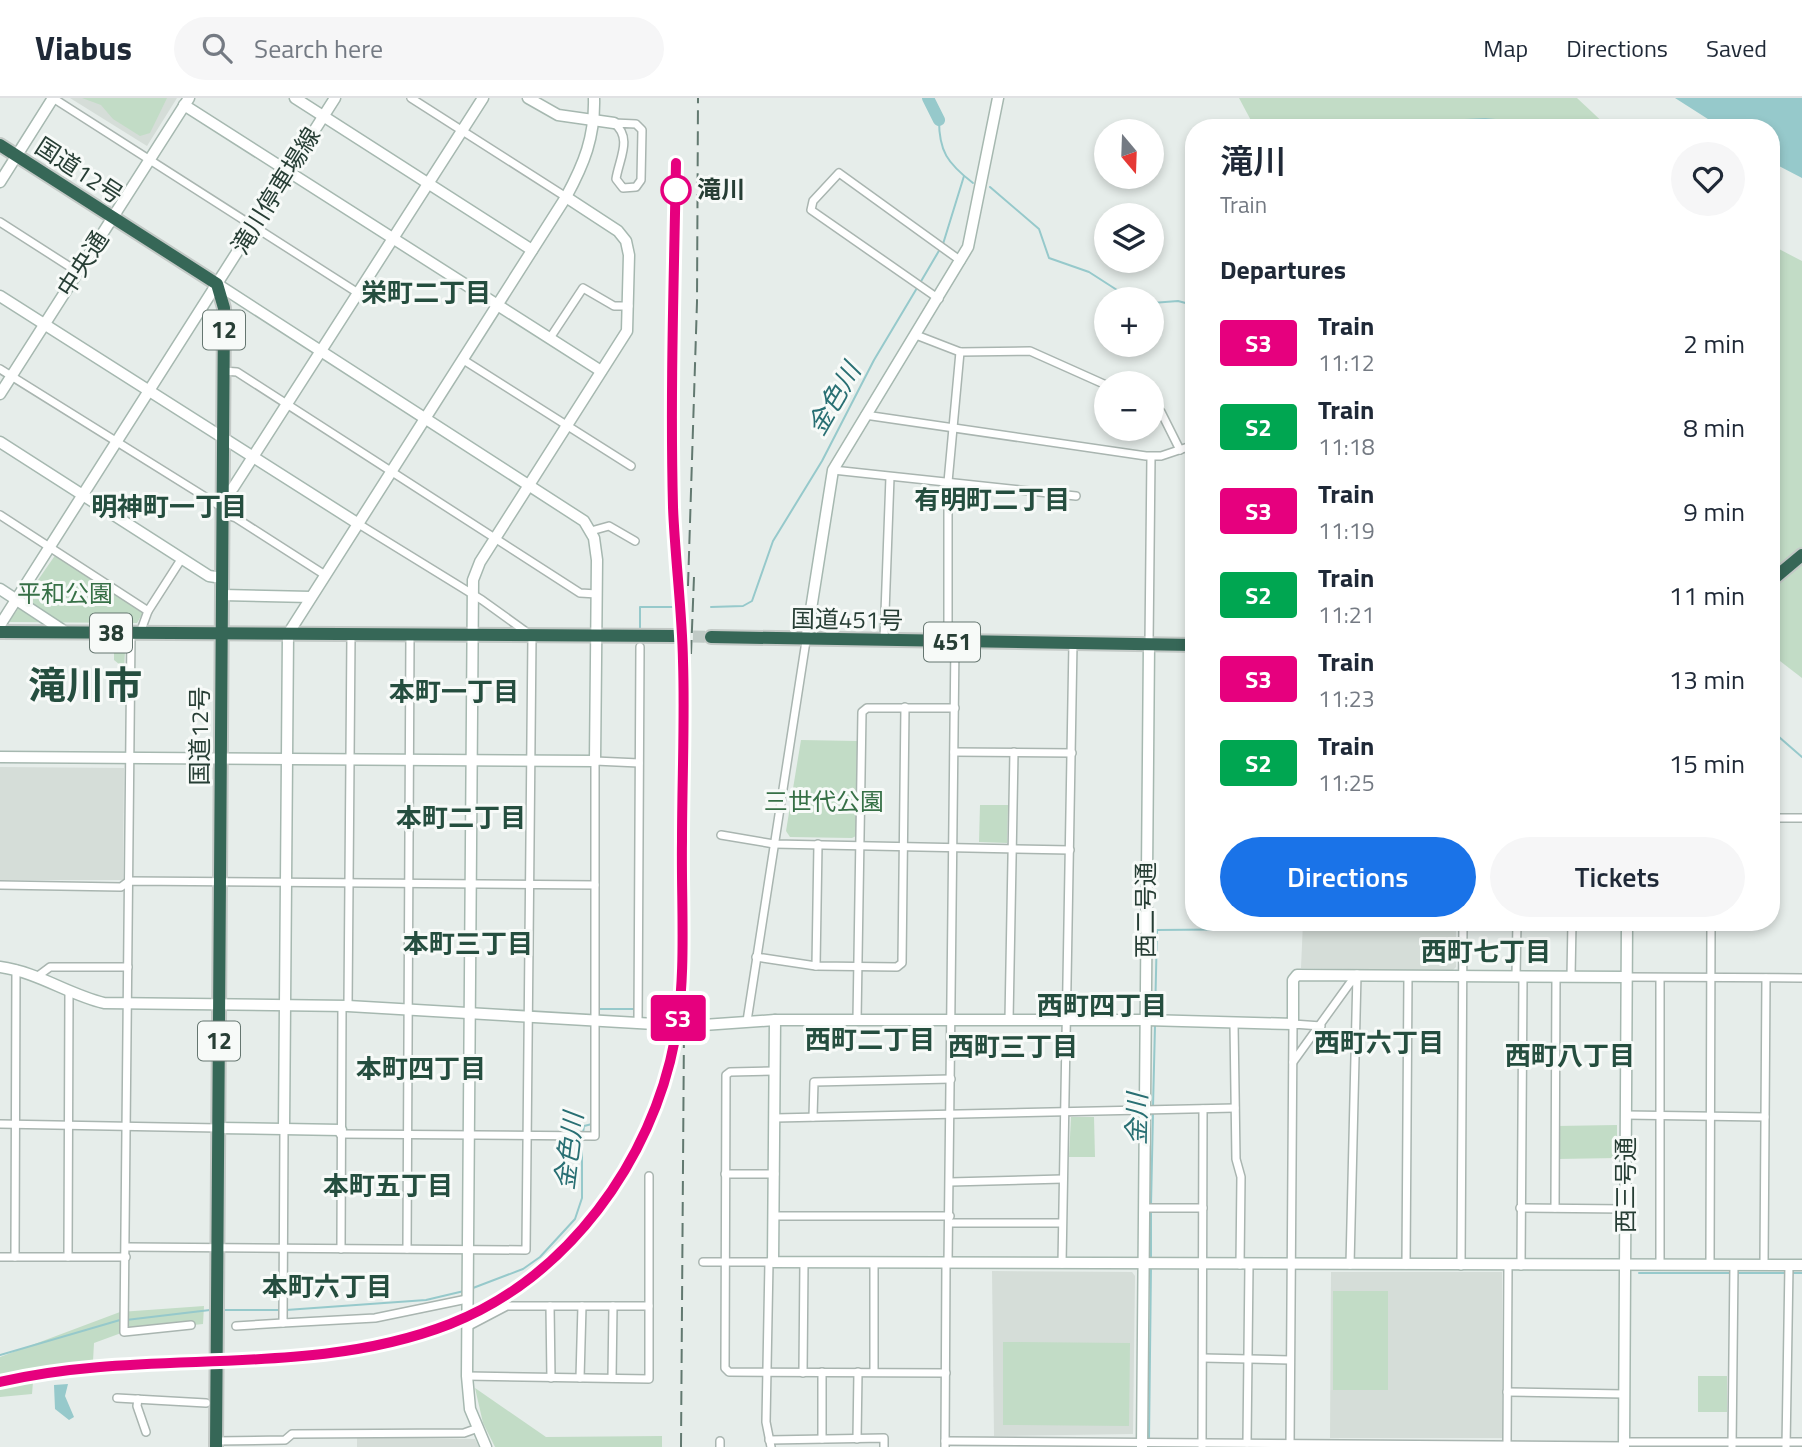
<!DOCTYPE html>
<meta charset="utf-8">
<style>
:root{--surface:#fff;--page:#f6f6f7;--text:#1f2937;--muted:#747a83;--line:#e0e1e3;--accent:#1a73e8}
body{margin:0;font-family:"Titillium Web","Noto Sans JP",sans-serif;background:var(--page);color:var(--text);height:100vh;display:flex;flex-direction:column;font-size:26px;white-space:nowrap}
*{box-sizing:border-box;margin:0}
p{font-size:23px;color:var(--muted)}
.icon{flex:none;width:38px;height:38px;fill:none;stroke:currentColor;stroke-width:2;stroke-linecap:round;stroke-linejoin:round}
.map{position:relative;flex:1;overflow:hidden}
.panel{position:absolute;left:1185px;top:21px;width:595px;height:812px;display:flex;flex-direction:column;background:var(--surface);border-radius:28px;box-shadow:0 4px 10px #0003}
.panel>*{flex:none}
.badge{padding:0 14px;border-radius:5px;font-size:24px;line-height:46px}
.needle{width:46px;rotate:161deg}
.tools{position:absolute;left:1094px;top:21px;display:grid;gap:14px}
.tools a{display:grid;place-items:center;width:70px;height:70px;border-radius:50%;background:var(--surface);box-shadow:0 4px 10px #0003;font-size:35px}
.map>.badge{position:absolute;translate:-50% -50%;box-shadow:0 0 0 4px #fff}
h2{padding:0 35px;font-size:26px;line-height:63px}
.round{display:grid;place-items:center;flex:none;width:74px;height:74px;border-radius:37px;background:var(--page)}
.headline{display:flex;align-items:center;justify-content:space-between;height:119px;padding:0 35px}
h1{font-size:33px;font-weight:600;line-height:52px}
.action{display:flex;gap:14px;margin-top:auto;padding:14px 35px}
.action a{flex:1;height:80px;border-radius:42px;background:var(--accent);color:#fff;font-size:28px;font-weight:600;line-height:80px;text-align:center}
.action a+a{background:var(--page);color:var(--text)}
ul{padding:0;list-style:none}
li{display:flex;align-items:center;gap:21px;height:84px;padding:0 35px}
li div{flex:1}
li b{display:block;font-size:26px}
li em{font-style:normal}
li .badge{min-width:77px;font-weight:700;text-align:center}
header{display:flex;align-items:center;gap:42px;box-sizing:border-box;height:98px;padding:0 35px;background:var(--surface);border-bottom:2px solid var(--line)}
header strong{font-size:33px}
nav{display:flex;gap:38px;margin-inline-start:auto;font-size:24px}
.search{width:490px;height:63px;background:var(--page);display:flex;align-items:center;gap:18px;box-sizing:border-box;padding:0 24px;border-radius:38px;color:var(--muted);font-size:26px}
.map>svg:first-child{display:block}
.built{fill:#d5ddd8}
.green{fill:#c2dcc6}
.water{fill:#96c9cb}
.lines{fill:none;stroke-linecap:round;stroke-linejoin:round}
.stream{stroke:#96c9cb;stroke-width:2}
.river{stroke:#96c9cb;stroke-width:12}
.highway-tunnel{stroke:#c0cac6;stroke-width:12;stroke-dasharray:12 6;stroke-linecap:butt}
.street-casing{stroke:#a9b5b0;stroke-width:10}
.secondary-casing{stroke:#a6b8b0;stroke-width:13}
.highway-casing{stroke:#c3c9c6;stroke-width:16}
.street{stroke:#fff;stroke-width:7}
.secondary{stroke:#fff;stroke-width:10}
.highway{stroke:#366757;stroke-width:12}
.rail{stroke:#627970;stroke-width:2;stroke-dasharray:14 7;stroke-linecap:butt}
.line-casing{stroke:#fff;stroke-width:16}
.line{stroke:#e6007e;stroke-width:10}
.stop-dot{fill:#fff;stroke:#e6007e;stroke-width:3.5}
.labels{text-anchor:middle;stroke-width:6;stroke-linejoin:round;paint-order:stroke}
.shield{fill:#f7faf8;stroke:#657670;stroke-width:2}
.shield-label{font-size:23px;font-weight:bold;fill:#273e35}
.street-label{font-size:24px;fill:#273e35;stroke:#f7faf8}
.stop-label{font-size:24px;font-weight:bold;fill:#273e35;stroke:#f7faf8;text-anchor:start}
.park-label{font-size:24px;fill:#367046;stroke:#f7faf8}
.neighbourhood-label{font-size:26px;font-weight:bold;fill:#254e3f;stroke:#f7faf8}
.water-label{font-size:26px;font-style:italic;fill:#286f73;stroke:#f7faf8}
.town-label{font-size:38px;font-weight:bold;fill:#254e3f;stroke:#f7faf8}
</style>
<header>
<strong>Viabus</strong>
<div class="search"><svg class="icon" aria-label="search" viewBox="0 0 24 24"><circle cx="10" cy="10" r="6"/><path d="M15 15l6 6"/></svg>Search here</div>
<nav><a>Map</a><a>Directions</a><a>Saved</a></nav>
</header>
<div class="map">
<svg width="1802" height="1349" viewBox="0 0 1802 1349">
<rect width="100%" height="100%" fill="#e6edea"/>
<!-- built -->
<g class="built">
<polygon points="70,0 177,0 147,48"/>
<polygon points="0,669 124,670 123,782 0,782"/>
<polygon points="1303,824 1456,824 1456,869 1452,873 1301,870"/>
<polygon points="992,1173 1132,1174 1135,1178 1133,1336 994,1338"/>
<polygon points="1331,1174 1502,1174 1502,1340 1330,1340"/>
<polygon points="357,1339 475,1341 479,1349 357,1349"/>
</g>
<!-- green -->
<g class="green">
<polygon points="82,0 167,0 150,35 140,38 113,21 101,7"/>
<polygon points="1239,0 1577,0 1609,30 1255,30"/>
<polygon points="1771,147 1802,163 1802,580 1771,556"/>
<polygon points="56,456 144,513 137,525 9,524"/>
<polygon points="122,548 125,553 123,596 114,596 119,566 114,562 114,552"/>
<polygon points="801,642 857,643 856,738 852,740 790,739 786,733"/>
<polygon points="980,707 1008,707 1007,745 979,744"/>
<polygon points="1071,1019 1094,1019 1095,1059 1069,1059"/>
<polygon points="1617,1027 1617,1060 1557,1061 1557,1028"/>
<rect x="1333" y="1193" width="55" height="99"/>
<polygon points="204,1208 203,1226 124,1234 94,1245 93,1263 34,1272 32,1296 0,1299 0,1259 120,1214"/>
<polygon points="1003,1244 1130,1245 1129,1328 1003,1327"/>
<rect x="1698" y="1278" width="29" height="36"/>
<polygon points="475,1290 546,1339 662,1338 662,1349 495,1349 483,1325"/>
</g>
<!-- water -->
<g class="water">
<polygon points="1675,0 1802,0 1802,80 1771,64 1771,30 1722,30"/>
<polygon points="1485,20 1506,22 1515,30 1448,30 1465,21"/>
<polygon points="68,1286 65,1298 74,1319 69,1322 55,1311 54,1287"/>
</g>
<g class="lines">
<!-- stream -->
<g class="stream">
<path d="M939,22C939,53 947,65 973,85"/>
<polyline points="990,89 1039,131 1049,160 1089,174 1131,201"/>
<polyline points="943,146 964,78"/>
<polyline points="920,185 940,151"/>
<polyline points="1152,205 1178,203 1193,207"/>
<polyline points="711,509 743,508 752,503 773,443 822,363 874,262 917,190"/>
<polyline points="640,533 640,509 674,509"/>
<polyline points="1771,632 1802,659"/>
<polyline points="642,885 642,911"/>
<polyline points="597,911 637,911"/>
<polyline points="1155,919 1157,832 1274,831 1295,824"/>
<polyline points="591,925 591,968"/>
<polyline points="1153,1009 1155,928"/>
<polyline points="583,1035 584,1028 592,1026"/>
<polyline points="1151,1107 1153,1015"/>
<polyline points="1151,1160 1151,1113"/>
<polyline points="1639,1175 1731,1175"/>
<polyline points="1737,1175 1787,1175"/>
<polyline points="1793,1175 1802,1175"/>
<polyline points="473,1190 523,1171 540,1159 575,1121 582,1100 582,1041"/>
<polyline points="223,1212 280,1212"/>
<polyline points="286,1212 426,1202 464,1193"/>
<polyline points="126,1222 210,1212"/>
<polyline points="0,1257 120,1222"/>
<polyline points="1149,1342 1151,1169"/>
</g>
<!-- river -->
<polyline class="river" points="928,0 939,22"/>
<!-- highway-tunnel -->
<polyline class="highway-tunnel" points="675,538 711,539"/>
<!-- street casing -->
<g class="street-casing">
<g id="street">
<polyline points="53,0 358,195"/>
<polyline points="411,0 566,99"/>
<path d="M614,25L636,26L642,32L641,82L636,89L623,90L616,81C619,61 633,40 614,25Z"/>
<polyline points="0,124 78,174"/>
<polyline points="939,201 811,112 813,103 839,75 961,163"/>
<polyline points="916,237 960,254 1030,253 1106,287"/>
<polyline points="550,240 583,190 614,208 629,208"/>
<polyline points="462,261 631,368"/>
<polyline points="0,271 223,410"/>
<polyline points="223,273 237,274 580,495 597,496"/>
<polyline points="1152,307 1161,314 1180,352"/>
<polyline points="865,317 1146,358 1161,358 1194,347"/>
<polyline points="833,372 1076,398"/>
<polyline points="223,416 236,420 325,477"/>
<polyline points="0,417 148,513"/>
<polyline points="591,433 609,428 635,443"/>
<polyline points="131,535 124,1234 191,1227"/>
<polyline points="140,535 148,513 182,460"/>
<polyline points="884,542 890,379"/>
<polyline points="948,543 948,384 960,254"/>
<polyline points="1149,546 1151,359"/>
<polyline points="954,654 1072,655"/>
<polyline points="1771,720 1802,720"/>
<polyline points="721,737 774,746 1070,752"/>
<polyline points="0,787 121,789 129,783 595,787"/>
<polyline points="756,859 816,868 897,869 902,865 905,609"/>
<polyline points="816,868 818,746"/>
<polyline points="38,878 50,869 128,869"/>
<polyline points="1516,878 1517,824"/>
<polyline points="1571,879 1572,824"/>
<polyline points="1627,879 1802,880"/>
<polyline points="348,908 351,537"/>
<polyline points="857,922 862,614 867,610 955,610"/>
<polyline points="1009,922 1014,654"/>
<polyline points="747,923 806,543"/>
<polyline points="638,926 640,549"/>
<polyline points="1234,926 1236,1061 1241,1079 1240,1167"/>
<polyline points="1293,964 1350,885 1356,881"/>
<polyline points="775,973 730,974 726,977 725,1270 729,1274 946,1275"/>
<polyline points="1626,1017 1765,1019"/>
<polyline points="813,1019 814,984 951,981"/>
<polyline points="775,1020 1235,1010"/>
<polyline points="0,1026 218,1030"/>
<polyline points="284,1031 283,1225 375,1220 467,1201"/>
<polyline points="340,1036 595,1038 595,663 639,665"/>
<polyline points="725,1076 775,1076"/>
<polyline points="950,1084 1063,1081"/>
<polyline points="1145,1110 1203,1110"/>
<polyline points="1520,1110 1625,1111"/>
<polyline points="1555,1110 1556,879"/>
<polyline points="774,1118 950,1118"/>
<polyline points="949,1125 1062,1125"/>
<polyline points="127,1149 526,1152 532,538 482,502 357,425"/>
<polyline points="341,1151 342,908"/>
<polyline points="407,1151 410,537"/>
<polyline points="0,1159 126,1159"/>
<polyline points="15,1159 16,871"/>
<polyline points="68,1159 69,895"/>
<polyline points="703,1164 772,1164"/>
<polyline points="769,1164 766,1324 771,1349"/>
<polyline points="948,1165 955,544"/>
<polyline points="1062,1166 1073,545"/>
<polyline points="1350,1167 1357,876"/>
<polyline points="1406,1167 1408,877"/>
<polyline points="1660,1167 1660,880"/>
<polyline points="1710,1167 1711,824"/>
<polyline points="1764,1167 1766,880"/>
<polyline points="1461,1168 1463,824"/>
<polyline points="1521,1168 1523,879"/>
<polyline points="550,1208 551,1280"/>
<polyline points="236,1228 283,1225"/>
<polyline points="467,1229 507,1208 649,1208"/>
<polyline points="1203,1260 1290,1262"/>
<polyline points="874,1274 874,1164"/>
<polyline points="803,1275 804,1164"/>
<polyline points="467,1278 649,1281 649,1078"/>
<polyline points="580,1280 582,1208"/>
<polyline points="612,1280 613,1208"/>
<polyline points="1507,1294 1624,1296"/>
<polyline points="117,1300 206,1305"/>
<polyline points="138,1301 137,1308 146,1334"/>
<polyline points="822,1341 822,1274"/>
<polyline points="857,1341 858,1274"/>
<polyline points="769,1342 884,1340 884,1349"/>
<polyline points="216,1343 285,1342 292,1336 464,1335 478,1330"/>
<polyline points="945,1343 1624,1348"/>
<polyline points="1624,1344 1802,1344"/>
<polyline points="1247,1345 1249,1167"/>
<polyline points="1507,1346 1508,1167"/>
<polyline points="1202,1348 1203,1011"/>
<polyline points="1290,1348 1293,926 1321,928"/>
<polyline points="720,1349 720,1343"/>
<polyline points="945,1349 946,1165"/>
<polyline points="1732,1349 1734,1167"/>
<polyline points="1786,1349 1789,1167"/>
</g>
</g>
<!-- secondary casing -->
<g class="secondary-casing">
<g id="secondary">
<polyline points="295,0 532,152"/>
<polyline points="528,0 558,17 614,25"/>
<polyline points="184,7 601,273"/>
<polyline points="0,84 53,0"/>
<polyline points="0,198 357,425"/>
<polyline points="0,296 189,0"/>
<polyline points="0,344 209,478 222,480"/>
<polyline points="223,400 233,390 483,0"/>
<polyline points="0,491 67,535"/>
<polyline points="222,497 311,499"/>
<polyline points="0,527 335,0"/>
<polyline points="806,543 833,372 968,149 998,0"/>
<polyline points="0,659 595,663 597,462 594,440 584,423 217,186"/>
<path d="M0,869C38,874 67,896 104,905L348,908L689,928L775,922H1146L1293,926V882L1297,877L1627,879"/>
<polyline points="775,922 773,1164 1802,1167"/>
<polyline points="218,1030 341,1032"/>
<path d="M284,1031L288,536L566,99C584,66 595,39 594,0"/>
<polyline points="486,1349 470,1311 467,1278 473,482 480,464 627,233 629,157 626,143 618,133 566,99"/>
<polyline points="1142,1349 1149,546"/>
<polyline points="1624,1349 1627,824"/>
</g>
</g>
<!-- highway casing -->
<g class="highway-casing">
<g id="highway">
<polyline points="0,47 217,186 224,210 216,1349"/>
<polyline points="1771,483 1802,457"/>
<polyline points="0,534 675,538"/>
<polyline points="711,539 1194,547"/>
</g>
</g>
<!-- street -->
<use href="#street" class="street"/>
<!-- secondary -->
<use href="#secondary" class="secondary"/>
<!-- highway -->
<use href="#highway" class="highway"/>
<!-- rail -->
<g class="rail">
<polyline points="688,488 697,204 698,0"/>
<polyline points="691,556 694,479"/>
<path d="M232,1262C280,1261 332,1260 379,1248C553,1208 663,1070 680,896L683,561L673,409L676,65"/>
<polyline points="0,1284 88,1269 203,1263"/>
<polyline points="681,1349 684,929"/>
</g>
</g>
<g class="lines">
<!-- line casing -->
<g class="line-casing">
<path id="line" d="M0,1284C148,1249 306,1282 450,1226C567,1180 652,1063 675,941C687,877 681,808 682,743C682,683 685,623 683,563C682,511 675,460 673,409C670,294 674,179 676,65"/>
</g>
<!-- line -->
<use href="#line" class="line"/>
</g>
<!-- markers -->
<circle class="stop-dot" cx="676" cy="92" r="14"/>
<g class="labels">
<!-- shield labels -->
<g class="shield">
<rect x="203" y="212.5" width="42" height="39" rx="5"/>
<rect x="90" y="515.5" width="42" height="39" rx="5"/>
<rect x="924" y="524.5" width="56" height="39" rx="5"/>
<rect x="198" y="923.5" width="42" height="39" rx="5"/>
</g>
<g class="shield-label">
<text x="224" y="240">12</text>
<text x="111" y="543">38</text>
<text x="952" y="552">451</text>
<text x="219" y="951">12</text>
</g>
<!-- street labels -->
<g class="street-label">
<text transform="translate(79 73) rotate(33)" y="8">国道12号</text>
<text transform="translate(276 93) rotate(-58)" y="8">滝川停車場線</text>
<text transform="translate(83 166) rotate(-57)" y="8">中央通</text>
<text transform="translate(847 522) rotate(1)" y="8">国道451号</text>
<text transform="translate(200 638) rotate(-90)" y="8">国道12号</text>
<text transform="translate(1146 812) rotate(-90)" y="8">西二号通</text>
<text transform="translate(1626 1087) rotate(-90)" y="8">西三号通</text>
</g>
<!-- stop labels -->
<g class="stop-label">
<text x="697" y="100">滝川</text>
</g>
<!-- park labels -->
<g class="park-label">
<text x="65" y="504">平和公園</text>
<text x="824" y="712">三世代公園</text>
</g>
<!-- neighbourhood labels -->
<g class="neighbourhood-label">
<text x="426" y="204">栄町二丁目</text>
<text x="992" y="411">有明町二丁目</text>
<text x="169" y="418">明神町一丁目</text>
<text x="454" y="603">本町一丁目</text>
<text x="461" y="729">本町二丁目</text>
<text x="468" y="855">本町三丁目</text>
<text x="1486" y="863">西町七丁目</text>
<text x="1102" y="917">西町四丁目</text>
<text x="870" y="951">西町二丁目</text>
<text x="1379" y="954">西町六丁目</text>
<text x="1013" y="958">西町三丁目</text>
<text x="1570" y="967">西町八丁目</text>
<text x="421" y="980">本町四丁目</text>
<text x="388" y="1097">本町五丁目</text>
<text x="327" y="1198">本町六丁目</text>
</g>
<!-- water labels -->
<g class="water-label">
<text transform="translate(834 301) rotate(-60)" y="9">金色川</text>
<text transform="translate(1137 1021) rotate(-89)" y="9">金川</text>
<text transform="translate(569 1053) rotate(-83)" y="9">金色川</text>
</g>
<!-- town labels -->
<g class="town-label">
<text x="85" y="601">滝川市</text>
</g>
</g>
</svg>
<div class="tools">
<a><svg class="needle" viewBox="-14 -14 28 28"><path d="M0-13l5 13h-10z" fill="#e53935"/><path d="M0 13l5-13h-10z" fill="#747a83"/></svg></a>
<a><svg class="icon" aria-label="layers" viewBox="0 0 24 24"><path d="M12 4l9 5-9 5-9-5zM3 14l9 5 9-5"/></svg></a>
<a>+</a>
<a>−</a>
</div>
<b class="badge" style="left:678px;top:920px;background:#e6007e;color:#fff">S3</b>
<section class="panel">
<div class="headline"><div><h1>滝川</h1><p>Train</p></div><a class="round"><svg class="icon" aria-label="heart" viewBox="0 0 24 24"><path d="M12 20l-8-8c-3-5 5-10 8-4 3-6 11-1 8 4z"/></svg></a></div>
<h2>Departures</h2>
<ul>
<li><span class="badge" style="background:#e6007e;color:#fff">S3</span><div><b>Train</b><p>11:12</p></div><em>2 min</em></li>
<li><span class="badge" style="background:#00a651;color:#fff">S2</span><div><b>Train</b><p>11:18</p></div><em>8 min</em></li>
<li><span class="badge" style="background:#e6007e;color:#fff">S3</span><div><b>Train</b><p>11:19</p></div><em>9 min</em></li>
<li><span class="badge" style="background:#00a651;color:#fff">S2</span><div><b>Train</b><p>11:21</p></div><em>11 min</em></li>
<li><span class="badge" style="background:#e6007e;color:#fff">S3</span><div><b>Train</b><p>11:23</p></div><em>13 min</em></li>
<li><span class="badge" style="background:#00a651;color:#fff">S2</span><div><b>Train</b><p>11:25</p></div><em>15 min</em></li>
</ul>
<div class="action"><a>Directions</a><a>Tickets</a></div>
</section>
</div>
